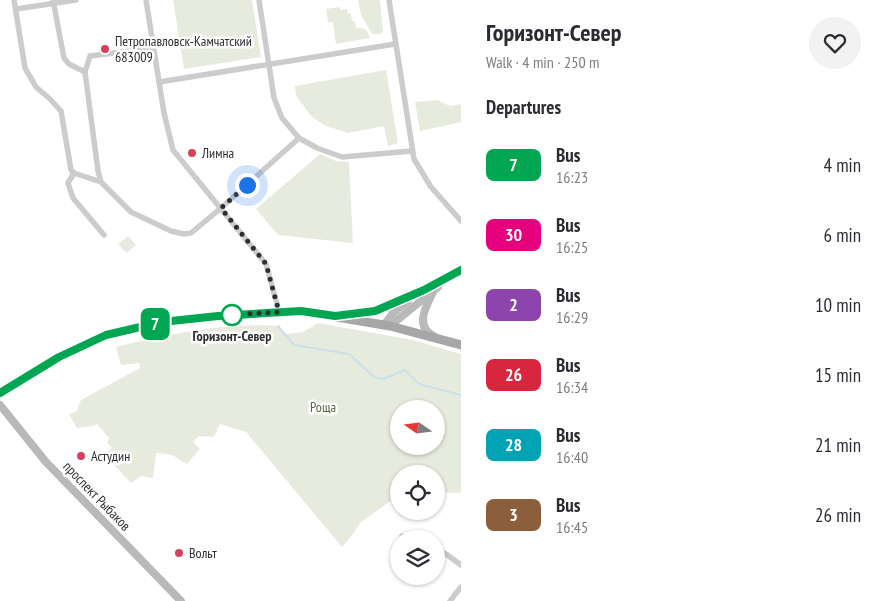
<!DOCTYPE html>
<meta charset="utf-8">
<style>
:root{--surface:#fff;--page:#f2f2f3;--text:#2b2b33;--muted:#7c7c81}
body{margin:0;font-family:"PT Sans Narrow",sans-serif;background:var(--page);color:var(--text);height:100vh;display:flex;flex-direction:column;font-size:19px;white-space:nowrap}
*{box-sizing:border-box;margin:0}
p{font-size:16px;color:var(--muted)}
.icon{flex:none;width:28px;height:28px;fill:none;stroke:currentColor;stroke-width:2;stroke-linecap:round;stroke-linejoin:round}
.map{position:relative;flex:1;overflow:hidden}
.details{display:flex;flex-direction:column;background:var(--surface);width:425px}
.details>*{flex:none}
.badge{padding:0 10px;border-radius:8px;font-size:18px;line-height:32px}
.needle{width:32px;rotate:284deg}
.buttons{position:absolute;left:390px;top:400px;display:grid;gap:10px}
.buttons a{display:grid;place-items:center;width:55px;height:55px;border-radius:50%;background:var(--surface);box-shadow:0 1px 4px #0004;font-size:25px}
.you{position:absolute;width:25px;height:25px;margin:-12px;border:4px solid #fff;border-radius:50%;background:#1a73e8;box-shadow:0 0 0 8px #1a73e833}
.map>.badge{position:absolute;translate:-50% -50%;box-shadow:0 0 0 2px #fff}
h2{padding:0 25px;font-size:19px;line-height:45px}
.round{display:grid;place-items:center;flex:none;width:52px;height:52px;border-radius:26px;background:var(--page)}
.overview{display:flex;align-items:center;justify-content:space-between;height:85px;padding:0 25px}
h1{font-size:24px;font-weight:700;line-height:38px}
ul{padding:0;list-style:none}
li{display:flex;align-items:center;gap:15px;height:70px;padding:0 25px}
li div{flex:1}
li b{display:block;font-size:19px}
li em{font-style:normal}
li .badge{min-width:55px;font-weight:700;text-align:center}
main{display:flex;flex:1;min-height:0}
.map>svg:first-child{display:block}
.green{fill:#e6ebde;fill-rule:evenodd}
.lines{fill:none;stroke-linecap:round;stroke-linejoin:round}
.stream{stroke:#cce0e9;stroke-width:2}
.minor{stroke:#ccc;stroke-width:5.5}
.secondary{stroke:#b9b9b9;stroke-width:8}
.primary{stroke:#a7a7a7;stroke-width:9}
.line-casing{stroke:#fff;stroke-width:11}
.line{stroke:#00a651;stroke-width:8}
.walk{stroke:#2f2f2f;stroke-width:5;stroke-dasharray:0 9}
.poi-dot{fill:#d5415a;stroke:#fff;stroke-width:2}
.stop-dot{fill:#fff;stroke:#00a651;stroke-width:2.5}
.labels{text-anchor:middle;stroke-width:5;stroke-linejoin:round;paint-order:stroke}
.poi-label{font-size:14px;fill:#2f2f2f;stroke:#fff;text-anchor:start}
.stop-label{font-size:14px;font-weight:bold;fill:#2f2f2f;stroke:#fff}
.park-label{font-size:14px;fill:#566640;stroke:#fff}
.street-label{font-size:14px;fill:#2f2f2f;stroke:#fff}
</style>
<main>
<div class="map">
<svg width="461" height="601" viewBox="0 0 461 601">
<rect width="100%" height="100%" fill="#fff"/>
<!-- green -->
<g class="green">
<polygon points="173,0 252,0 261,57 184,69"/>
<polygon points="358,0 380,0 383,32 379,34 372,34 361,15"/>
<polygon points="339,7 341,10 347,9 348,13 351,14 352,21 355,21 356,28 363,28 367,31 370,38 336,44 333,22 328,22 326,9"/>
<polygon points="386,70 398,143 388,146 384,126 348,133 326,126 312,117 296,96 295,86"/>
<polygon points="437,100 450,106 461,104 461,122 420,131 415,102"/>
<polygon points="320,154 336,161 349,162 353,243 278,235 256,209"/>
<polygon points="128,236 136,245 127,253 118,244"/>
<path d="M318,323L413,340L461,354V493L436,492V474H399V495L361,522L350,538L342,547L246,432L220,424L214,437L199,436L193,442L200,449L187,464L172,455L156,453L153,478L141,476L131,483L105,455L112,448L107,443L109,438L97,424L93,426L77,428L69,414L76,412L81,400L140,368L139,363L121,365L116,347C166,335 225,322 278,326L286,334L303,332ZM399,409H436V446H399Z"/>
</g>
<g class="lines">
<!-- stream -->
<polyline class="stream" points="278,326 294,345 349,354 374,377 383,379 405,370 419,384 461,395"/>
<!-- minor -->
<g class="minor">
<polyline points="14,0 25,68 36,87 49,98 61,111 71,170 74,173 101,182"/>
<polyline points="53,0 64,58 69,64 85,72"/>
<polyline points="146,0 164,113 173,150 266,264 279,311"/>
<polyline points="259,0 274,98 282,118 299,138 317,148 342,157 412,151"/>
<polyline points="389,0 414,159 431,187 461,221"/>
<polyline points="16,9 76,0"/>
<polyline points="153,48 90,56 85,72 98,171 101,182 131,212 171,231 184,234 191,233 221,208 299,138"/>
<polyline points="159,82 395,44"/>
<polyline points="74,173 68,183 73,198 104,235"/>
<polyline points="402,536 408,539"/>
<polyline points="436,550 446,554 461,565"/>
<polyline points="450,601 461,587"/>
</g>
<!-- secondary -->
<g class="secondary">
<path d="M433,292C426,307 414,326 434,336"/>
<polyline points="339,315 375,311 384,308 461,270"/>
<polyline points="384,325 394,312 408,301"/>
<polyline points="390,326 438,287"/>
<polyline points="0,405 46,462 181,601"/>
</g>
<!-- primary -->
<polyline class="primary" points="0,393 59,357 106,335 162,322 218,316 301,311 390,326 461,345"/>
</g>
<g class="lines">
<!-- line casing -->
<g class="line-casing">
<polyline id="line" points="0,393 59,357 106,335 162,322 218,316 301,311 335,316 375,311 424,290 461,270"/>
</g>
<!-- line -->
<use href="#line" class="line"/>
<!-- walk -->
<polyline class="walk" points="232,315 279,312 266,264 221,208 247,185"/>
</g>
<!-- markers -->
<g class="poi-dot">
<circle cx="105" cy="49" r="5"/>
<circle cx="192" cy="153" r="5"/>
<circle cx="81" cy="456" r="5"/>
<circle cx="179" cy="553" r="5"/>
</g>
<circle class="stop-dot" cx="232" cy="315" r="10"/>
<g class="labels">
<!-- poi labels -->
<g class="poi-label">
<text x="115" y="46">Петропавловск-Камчатский<tspan x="115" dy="16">683009</tspan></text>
<text x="202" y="158">Лимна</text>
<text x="91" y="461">Астудин</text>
<text x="189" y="558">Вольт</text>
</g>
<!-- stop labels -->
<g class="stop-label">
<text x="232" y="341">Горизонт-Север</text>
</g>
<!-- park labels -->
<g class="park-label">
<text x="323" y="412">Роща</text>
</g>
<!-- street labels -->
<g class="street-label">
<text transform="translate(97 496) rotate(46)" y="5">проспект Рыбаков</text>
</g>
</g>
</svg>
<div class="buttons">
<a><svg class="needle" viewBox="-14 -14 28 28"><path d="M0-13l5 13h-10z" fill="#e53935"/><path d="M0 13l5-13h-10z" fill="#7c7c81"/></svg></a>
<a><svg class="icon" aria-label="locate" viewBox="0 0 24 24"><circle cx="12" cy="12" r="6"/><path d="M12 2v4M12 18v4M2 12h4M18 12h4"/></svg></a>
<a><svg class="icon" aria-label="layers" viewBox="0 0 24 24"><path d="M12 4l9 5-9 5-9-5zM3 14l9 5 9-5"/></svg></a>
</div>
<div class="you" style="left:247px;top:185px"></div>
<b class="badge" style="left:155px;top:324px;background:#00a651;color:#fff">7</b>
</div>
<section class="details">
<div class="overview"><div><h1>Горизонт-Север</h1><p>Walk · 4 min · 250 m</p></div><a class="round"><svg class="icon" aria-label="heart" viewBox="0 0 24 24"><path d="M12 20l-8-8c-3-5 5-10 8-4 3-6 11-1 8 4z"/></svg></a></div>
<h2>Departures</h2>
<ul>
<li><span class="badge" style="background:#00a651;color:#fff">7</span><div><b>Bus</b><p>16:23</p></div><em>4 min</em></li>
<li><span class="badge" style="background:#e6007e;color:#fff">30</span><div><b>Bus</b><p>16:25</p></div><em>6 min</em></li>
<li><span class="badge" style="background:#8e44ad;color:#fff">2</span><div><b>Bus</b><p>16:29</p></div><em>10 min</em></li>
<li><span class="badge" style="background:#d7263d;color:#fff">26</span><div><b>Bus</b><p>16:34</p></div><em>15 min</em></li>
<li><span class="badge" style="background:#00a3b4;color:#fff">28</span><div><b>Bus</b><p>16:40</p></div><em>21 min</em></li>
<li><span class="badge" style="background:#8b5e3c;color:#fff">3</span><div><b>Bus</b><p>16:45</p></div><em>26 min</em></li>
</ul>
</section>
</main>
